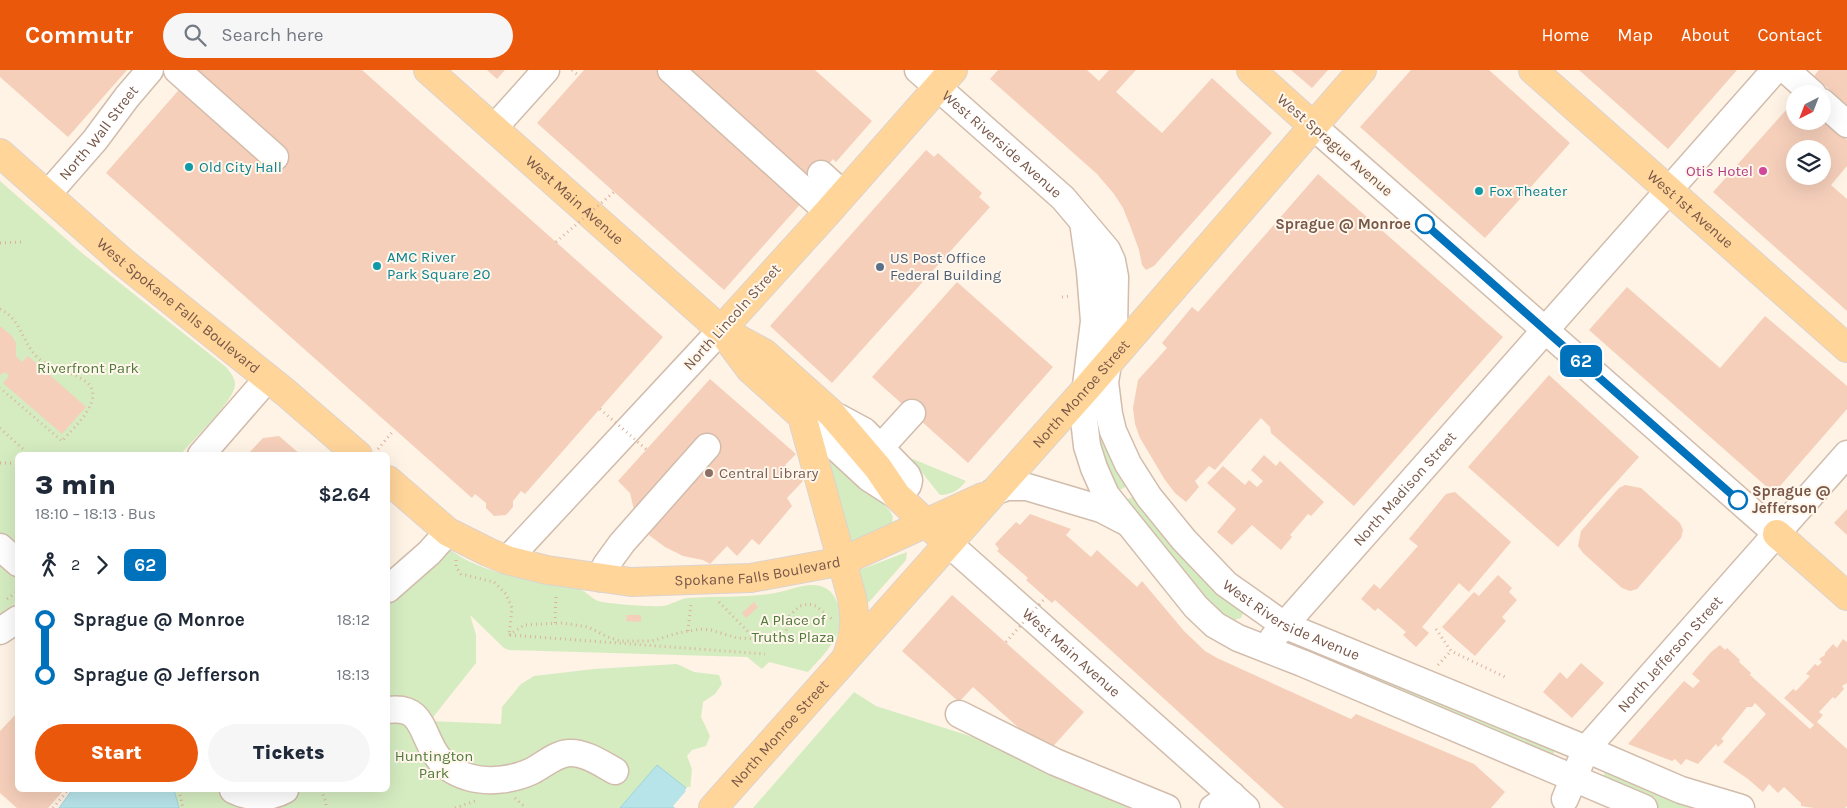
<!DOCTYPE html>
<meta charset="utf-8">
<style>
:root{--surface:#fff;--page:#f6f6f7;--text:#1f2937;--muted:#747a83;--accent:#ea580c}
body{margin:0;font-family:Karla,sans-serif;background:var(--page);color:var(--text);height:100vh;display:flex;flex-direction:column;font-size:19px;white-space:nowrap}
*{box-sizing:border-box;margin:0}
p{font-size:16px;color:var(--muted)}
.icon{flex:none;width:28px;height:28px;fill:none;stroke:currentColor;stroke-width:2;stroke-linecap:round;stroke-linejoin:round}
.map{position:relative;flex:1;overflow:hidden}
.details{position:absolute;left:15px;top:382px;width:375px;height:340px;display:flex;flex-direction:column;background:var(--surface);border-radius:8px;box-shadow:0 5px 20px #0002}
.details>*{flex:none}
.badge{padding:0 10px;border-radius:8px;font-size:18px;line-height:32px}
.needle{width:32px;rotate:222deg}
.fabs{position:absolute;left:1786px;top:15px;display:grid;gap:10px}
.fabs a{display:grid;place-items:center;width:45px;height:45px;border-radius:50%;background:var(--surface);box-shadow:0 5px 20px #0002;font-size:25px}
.map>.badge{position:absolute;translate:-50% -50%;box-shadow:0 0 0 2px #fff}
.legs{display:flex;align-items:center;gap:8px;height:55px;padding:0 20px;font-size:16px}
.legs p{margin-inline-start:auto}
.head{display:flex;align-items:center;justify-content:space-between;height:85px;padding:0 20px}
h1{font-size:28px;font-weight:800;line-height:38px}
.primary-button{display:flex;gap:10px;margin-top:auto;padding:10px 20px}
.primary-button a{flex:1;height:58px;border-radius:30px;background:var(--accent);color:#fff;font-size:20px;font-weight:800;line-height:58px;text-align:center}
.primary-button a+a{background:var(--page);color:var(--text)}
ul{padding:0 20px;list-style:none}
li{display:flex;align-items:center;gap:18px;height:55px;font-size:19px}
li i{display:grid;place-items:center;width:8px;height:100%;margin:0 6px;background:currentColor}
li i::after{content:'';width:12px;height:12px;margin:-6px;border:4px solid;border-radius:50%;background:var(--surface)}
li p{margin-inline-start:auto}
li:first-child i{background:linear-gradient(#0000 50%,currentColor 0)}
li:last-child i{background:linear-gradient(currentColor 50%,#0000 0)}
header{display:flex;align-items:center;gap:30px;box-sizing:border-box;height:70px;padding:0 25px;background:var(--accent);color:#fff}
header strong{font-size:24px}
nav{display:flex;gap:28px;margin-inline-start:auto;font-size:18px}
.search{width:350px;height:45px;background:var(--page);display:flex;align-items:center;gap:12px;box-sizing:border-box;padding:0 18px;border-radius:28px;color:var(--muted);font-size:19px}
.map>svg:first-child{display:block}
.green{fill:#d5ecc1}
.water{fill:#b7e4e9;stroke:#9cd4db}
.pier{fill:#fef3e4}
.building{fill:#f5cfba;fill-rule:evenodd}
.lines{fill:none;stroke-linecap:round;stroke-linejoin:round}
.minor-casing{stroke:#d2bcac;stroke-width:29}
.major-casing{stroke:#dcd3cf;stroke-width:30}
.path{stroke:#dab29d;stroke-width:3;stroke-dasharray:1 4;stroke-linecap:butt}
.minor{stroke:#fff;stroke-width:26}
.major{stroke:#ffd59a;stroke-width:28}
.path-bridge{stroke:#dab29d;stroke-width:3;stroke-dasharray:1 4;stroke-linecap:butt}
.line-1-casing{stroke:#fff;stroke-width:11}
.line-1{stroke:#0072bc;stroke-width:8}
.culture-dot{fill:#0f9aa8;stroke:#fff7ec;stroke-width:2}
.hotel-dot{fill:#d1479c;stroke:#fff7ec;stroke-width:2}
.stop-1-dot{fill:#fff;stroke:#0072bc;stroke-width:2.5}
.service-dot{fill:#5c6f8a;stroke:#fff7ec;stroke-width:2}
.education-dot{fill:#8d6e63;stroke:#fff7ec;stroke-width:2}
.labels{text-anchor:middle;stroke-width:4;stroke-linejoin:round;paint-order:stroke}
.street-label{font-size:15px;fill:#785748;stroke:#fff7ec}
.culture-label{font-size:15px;fill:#0d838f;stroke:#fff7ec;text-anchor:start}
.hotel-label{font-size:15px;fill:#b23c85;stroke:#fff7ec;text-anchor:end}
.stop-label{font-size:15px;font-weight:bold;fill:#785748;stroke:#fff7ec;text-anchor:end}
.service-label{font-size:15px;fill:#4e5e75;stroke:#fff7ec;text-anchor:start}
.park-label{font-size:15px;fill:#51793c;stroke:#fff7ec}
.education-label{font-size:15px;fill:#785e54;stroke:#fff7ec;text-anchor:start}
</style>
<header>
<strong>Commutr</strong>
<div class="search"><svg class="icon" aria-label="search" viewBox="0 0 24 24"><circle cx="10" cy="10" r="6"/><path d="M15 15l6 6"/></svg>Search here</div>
<nav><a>Home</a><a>Map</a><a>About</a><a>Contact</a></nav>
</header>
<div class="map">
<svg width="1847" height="738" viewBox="0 0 1847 738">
<rect width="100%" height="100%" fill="#fef3e4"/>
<!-- green -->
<g class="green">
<path d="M0,111L82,183L226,297C230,302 235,308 235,314C236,329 191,372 180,385H18L17,532L0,545Z"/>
<polygon points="1098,351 1127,416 1120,420 1116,426 1103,408 1096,352"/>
<polygon points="826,379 829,379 890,441 893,447 891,458 856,473 850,471 846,466"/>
<path d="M913,389L966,411C959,420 951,425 940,425L912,390Z"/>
<polygon points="1133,427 1241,539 1243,543 1241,548 1232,551 1210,535 1125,433 1128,429"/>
<path d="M449,479C486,507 536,509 579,519C586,521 591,528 598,531C609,534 651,537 663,536C671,535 679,529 688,528C717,526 746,528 775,523C790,521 808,511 823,517C831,520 835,527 838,534C850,561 824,584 808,602L769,592L762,599L747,587L509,580L504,578L470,545L476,565V593L430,651L501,654L502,637L521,614L534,606L594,599L677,594L694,602L719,605L722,614L715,624L703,632L701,647L710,666L706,676L692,680L687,686L692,699L690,721L657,695L620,738H179L174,720H388V532L434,494Z"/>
<polygon points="907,482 906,490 869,532 863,536 857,501"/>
<polygon points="1328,583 1554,678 1554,683 1550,688 1323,592 1324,587"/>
<polygon points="854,622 876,636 1001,676 1092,716 1129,738 753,738"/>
<polygon points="1608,701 1701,738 1658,738 1607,715 1603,710 1604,704"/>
</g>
<!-- water -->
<g class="water">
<polygon points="657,695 705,733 720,738 620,738"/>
<polygon points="72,720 174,720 179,738 59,738"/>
</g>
<!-- pier -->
<polygon class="pier" points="688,716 706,730 723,738 675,738 673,736 686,721 685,720"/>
<!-- building -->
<g class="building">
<polygon points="0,0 127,0 68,67 0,7"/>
<polygon points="183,0 362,0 663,267 525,424 521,421 513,431 513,437 506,445 494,446 486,438 486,433 475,424 472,428 106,103 184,14"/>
<polygon points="487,0 505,0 497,9"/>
<polygon points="584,0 659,0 804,130 724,220 537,53"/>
<polygon points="681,0 815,0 872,51 836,92 833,89 811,115"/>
<polygon points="998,0 1087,0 1099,11 1109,0 1136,0 1116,22 1162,63 1212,8 1272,63 1154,196 1146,200 1142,195 1139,180 1131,158 1123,138 1114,124 1097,104 990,9"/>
<polygon points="1291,0 1328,0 1312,18"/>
<polygon points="1411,0 1489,0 1570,73 1485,168 1360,57"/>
<polygon points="1579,0 1737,0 1668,79"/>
<polygon points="1819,0 1847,0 1847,35 1814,6"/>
<path d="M1795,30V51H1822V48L1847,70V96L1831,115L1847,129V241L1713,122ZM1795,79H1822V106H1795Z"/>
<polygon points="926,80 934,87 938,83 982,123 979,127 990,137 832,313 770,256"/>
<polygon points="1318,104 1503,267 1354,436 1271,363 1270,357 1261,348 1215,400 1209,396 1195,411 1199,417 1186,432 1175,423 1165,410 1140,368 1135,354 1133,338 1138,310 1167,278 1162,273 1192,237 1198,242"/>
<polygon points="957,212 1053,297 968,393 872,307"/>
<polygon points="1627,217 1720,298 1765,246 1847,316 1847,339 1780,416 1774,418 1768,418 1589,260"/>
<polygon points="0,256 12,266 16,273 16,286 22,292 28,286 86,337 62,364 3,313 9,306 5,302 0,305"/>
<polygon points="1549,305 1639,387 1558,477 1468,397"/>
<polygon points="710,309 796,384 785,395 803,411 787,428 792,436 759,475 752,469 737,486 727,476 710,494 703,490 683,486 665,477 650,466 634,440 630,423 618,411"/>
<polygon points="279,366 301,385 247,385 263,368"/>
<polygon points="1264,385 1276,396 1280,391 1324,432 1311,446 1308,444 1290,465 1292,467 1281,480 1252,455 1232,475 1217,462 1236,439 1207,413 1223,396 1245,415 1249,410 1257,417 1263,411 1251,400"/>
<polygon points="1625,415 1641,418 1680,453 1683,460 1681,468 1637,519 1630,521 1622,518 1583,483 1578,476 1581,461 1619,418"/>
<polygon points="1455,422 1511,472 1469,522 1459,513 1422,557 1429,563 1416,577 1403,565 1406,562 1378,538 1375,541 1361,529 1374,514 1380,519 1418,476 1409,469 1446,424"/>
<polygon points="1847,439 1847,465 1834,453"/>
<polygon points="1030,444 1071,459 1066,465 1091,487 1097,480 1137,517 1142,511 1184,561 1205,581 1217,588 1351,649 1356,644 1474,694 1505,722 1491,738 1284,738 1093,564 1055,530 1052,533 1026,510 1028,508 997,481 999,479 995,474 1016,452 1020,455"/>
<polygon points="1498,505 1512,518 1509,522 1517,530 1502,547 1506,551 1475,586 1442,557 1474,522 1479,526"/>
<polygon points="952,525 1084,642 1047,683 973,617 959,632 902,581"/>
<polygon points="754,532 758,537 746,548 742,543"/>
<polygon points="627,545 641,545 641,552 626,551"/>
<polygon points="1843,569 1847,572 1847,613 1842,616 1844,619 1835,629 1833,627 1819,642 1823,645 1817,652 1847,679 1847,736 1845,738 1814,738 1801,736 1801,733 1784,717 1778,723 1769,714 1763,722 1748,709 1723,692 1766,644 1755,633 1752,637 1747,637 1721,669 1724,671 1718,677 1716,674 1698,694 1686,689 1681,695 1675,689 1672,691 1628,674 1684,611 1693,618 1700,611 1692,604 1711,582 1720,575 1725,580 1727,578 1740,590 1739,592 1751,603 1750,605 1810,659 1814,655 1784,628 1793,619 1796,621 1810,606 1806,604 1815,594 1818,596 1822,592 1819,589 1825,585 1825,583 1833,574 1837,578"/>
<polygon points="1581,593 1604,613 1572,648 1543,622 1560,602 1567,609"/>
<polygon points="18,642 18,720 64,720 48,738 17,738 0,723 0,661"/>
</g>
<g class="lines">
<!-- minor casing -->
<g class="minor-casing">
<g id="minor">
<polyline points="177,0 275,87"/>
<polyline points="671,0 828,142"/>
<path id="s1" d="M918,0L1063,128L1107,180L1112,191L1115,207L1114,258L1105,312L1109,344L1113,361L1128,394L1149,427L1184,470L1226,514L1284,555L1586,679L1681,720L1741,738"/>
<polyline points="1786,0 1813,24"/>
<polyline points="1822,32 1847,54"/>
<polyline points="1313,56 1777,464"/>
<polyline points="494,58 546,0"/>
<polyline points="821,104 843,124"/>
<path id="s2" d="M47,125L95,70L127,27L150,0"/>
<polyline points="1083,152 1090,201 1094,251 1083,340 1087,376 1094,398 1106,425 1196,537 1215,555 1238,568 1302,593 1644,738"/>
<polyline points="802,346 869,408 897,426 908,415 909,410 907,405 864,361 838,347"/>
<polyline points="881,377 912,343"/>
<polyline points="201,385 268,308"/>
<polyline points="993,422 1007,417 1027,417 1101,439 1124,451"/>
<path id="s3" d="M948,473L1246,738"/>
<polyline points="0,477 18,493"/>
<polyline points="507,490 721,260"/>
<polyline points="599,508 606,495 622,473 707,377"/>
<polyline points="388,519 429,483 448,462"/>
<polyline points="0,561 18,549"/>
<path id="s4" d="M1273,568L1775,0"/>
<path d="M388,640C422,635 421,661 435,683C442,695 455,703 468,707C488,713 513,710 532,701C544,695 555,684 569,683C585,682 602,694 615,701"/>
<polyline points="959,644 1055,692 1167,738"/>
<path d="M233,720C249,728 269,729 285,720"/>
<path id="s5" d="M1565,729L1586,679L1847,384"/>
<polyline points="1213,738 1232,725"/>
</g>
</g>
<!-- major casing -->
<g class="major-casing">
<g id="major">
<path id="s6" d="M428,0L721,260L750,299L802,346L852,528C856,551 855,563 847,586"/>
<polyline points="1251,0 1313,56"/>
<path id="s7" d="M1533,0L1847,278"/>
<path id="s8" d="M0,83L123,192L285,322L358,385"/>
<polyline points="721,260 828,142 953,0"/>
<polyline points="729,264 764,283 831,343 878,398 897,426 938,464"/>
<path id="s9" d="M388,410L448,462L488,482L507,490L547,500L631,512L751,508L843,491L983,427"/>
<polyline points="1777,464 1847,526"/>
<path id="s10" d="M713,738L1085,320L1362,0"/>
</g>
</g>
<!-- path -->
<g class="path">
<polyline points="572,0 579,6"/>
<polyline points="0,173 22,172"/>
<polyline points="1062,227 1070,226"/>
<path d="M0,239C22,250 21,271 37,287C50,300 67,300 82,309C111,325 74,357 62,371L0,318"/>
<polyline points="0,358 24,380 25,385"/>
<polyline points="378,379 394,360"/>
<polyline points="0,393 18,393"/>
<polyline points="456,490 456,497 461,504 465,505 494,512 506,524 512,538 509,565 765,584"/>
<polyline points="7,529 18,521"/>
<polyline points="719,532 755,569"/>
<polyline points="555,553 556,523"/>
<polyline points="1436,559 1451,581 1505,607"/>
<polyline points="688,561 691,533"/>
<polyline points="509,565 524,555 562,553 588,557 608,567 620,571 652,571 678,563 700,559 711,560 737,568 785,570 788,547 800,536 809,534 816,536 832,549"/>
<polyline points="1438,595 1451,581"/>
<polyline points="179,720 183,738"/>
<polyline points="321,720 326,732 326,738"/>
<polyline points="515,728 526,738"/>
<polyline points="53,738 68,720"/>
<polyline points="455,738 475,731"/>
</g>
<!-- minor -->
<use href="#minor" class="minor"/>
<!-- major -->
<use href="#major" class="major"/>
<!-- path-bridge -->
<g class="path-bridge">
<polyline points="556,172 614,122"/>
<polyline points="600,339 647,380"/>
<polyline points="1006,572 1046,527"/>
</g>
</g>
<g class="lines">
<!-- line-1 casing -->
<g class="line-1-casing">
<polyline id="line-1" points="1425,154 1738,430"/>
</g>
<!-- line-1 -->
<use href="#line-1" class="line-1"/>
</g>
<!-- markers -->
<g class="culture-dot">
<circle cx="189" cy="97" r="5"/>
<circle cx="1479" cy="121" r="5"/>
<circle cx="377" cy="196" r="5"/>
</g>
<circle class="hotel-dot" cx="1763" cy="101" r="5"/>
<g class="stop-1-dot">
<circle cx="1425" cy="154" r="9"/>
<circle cx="1738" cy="430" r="9"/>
</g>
<circle class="service-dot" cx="880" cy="197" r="5"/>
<circle class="education-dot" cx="709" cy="403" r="5"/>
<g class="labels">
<!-- street labels -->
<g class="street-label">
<text dy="5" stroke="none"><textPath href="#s2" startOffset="81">North Wall Street</textPath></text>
<text dy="5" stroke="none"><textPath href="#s1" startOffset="112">West Riverside Avenue</textPath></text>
<text transform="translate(1335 75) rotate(41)" y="5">West Sprague Avenue</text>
<text dy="5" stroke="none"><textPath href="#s6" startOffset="196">West Main Avenue</textPath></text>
<text dy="5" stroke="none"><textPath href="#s7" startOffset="210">West 1st Avenue</textPath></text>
<text dy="5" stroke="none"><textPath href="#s8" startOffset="235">West Spokane Falls Boulevard</textPath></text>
<text transform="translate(732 247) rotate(-48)" y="5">North Lincoln Street</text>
<text dy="5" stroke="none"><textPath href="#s10" startOffset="554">North Monroe Street</textPath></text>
<text dy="5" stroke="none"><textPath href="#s4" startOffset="199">North Madison Street</textPath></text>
<text dy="5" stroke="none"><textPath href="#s9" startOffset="398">Spokane Falls Boulevard</textPath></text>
<text dy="5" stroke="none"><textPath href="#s1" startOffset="712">West Riverside Avenue</textPath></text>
<text dy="5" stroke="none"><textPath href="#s3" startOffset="165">West Main Avenue</textPath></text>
<text dy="5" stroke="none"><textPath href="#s5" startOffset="181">North Jefferson Street</textPath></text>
<text dy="5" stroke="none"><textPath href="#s10" startOffset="100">North Monroe Street</textPath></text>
</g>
<!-- culture labels -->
<g class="culture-label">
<text x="199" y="102">Old City Hall</text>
<text x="1489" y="126">Fox Theater</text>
<text x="387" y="192">AMC River<tspan x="387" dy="17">Park Square 20</tspan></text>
</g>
<!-- hotel labels -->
<g class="hotel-label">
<text x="1753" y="106">Otis Hotel</text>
</g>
<!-- stop labels -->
<g class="stop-label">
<text x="1411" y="159">Sprague @ Monroe</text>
<text x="1752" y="426" text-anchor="start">Sprague @<tspan x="1752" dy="17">Jefferson</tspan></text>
</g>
<!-- service labels -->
<g class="service-label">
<text x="890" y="193">US Post Office<tspan x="890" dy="17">Federal Building</tspan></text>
</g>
<!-- park labels -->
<g class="park-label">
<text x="88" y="303">Riverfront Park</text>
<text x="793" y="555">A Place of<tspan x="793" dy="17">Truths Plaza</tspan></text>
<text x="434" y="691">Huntington<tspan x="434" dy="17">Park</tspan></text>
</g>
<!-- education labels -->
<g class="education-label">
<text x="719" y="408">Central Library</text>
</g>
</g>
</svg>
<div class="fabs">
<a><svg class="needle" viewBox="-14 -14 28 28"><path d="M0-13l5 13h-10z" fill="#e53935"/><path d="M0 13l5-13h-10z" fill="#747a83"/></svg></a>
<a><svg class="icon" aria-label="layers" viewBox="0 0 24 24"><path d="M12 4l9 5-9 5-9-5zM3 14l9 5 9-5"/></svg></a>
</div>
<b class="badge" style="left:1581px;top:291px;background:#0072bc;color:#fff">62</b>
<section class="details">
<div class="head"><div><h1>3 min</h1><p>18:10 – 18:13 · Bus</p></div><b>$2.64</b></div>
<div class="legs"><svg class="icon" aria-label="walk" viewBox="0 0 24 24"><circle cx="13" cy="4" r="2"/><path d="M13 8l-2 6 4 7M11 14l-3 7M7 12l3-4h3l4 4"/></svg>2<svg class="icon" aria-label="forward" viewBox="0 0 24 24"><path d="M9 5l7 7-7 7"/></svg><b class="badge" style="background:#0072bc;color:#fff">62</b></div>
<ul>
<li><i style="color:#0072bc"></i><b>Sprague @ Monroe</b><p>18:12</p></li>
<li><i style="color:#0072bc"></i><b>Sprague @ Jefferson</b><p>18:13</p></li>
</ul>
<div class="primary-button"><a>Start</a><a>Tickets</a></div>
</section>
</div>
